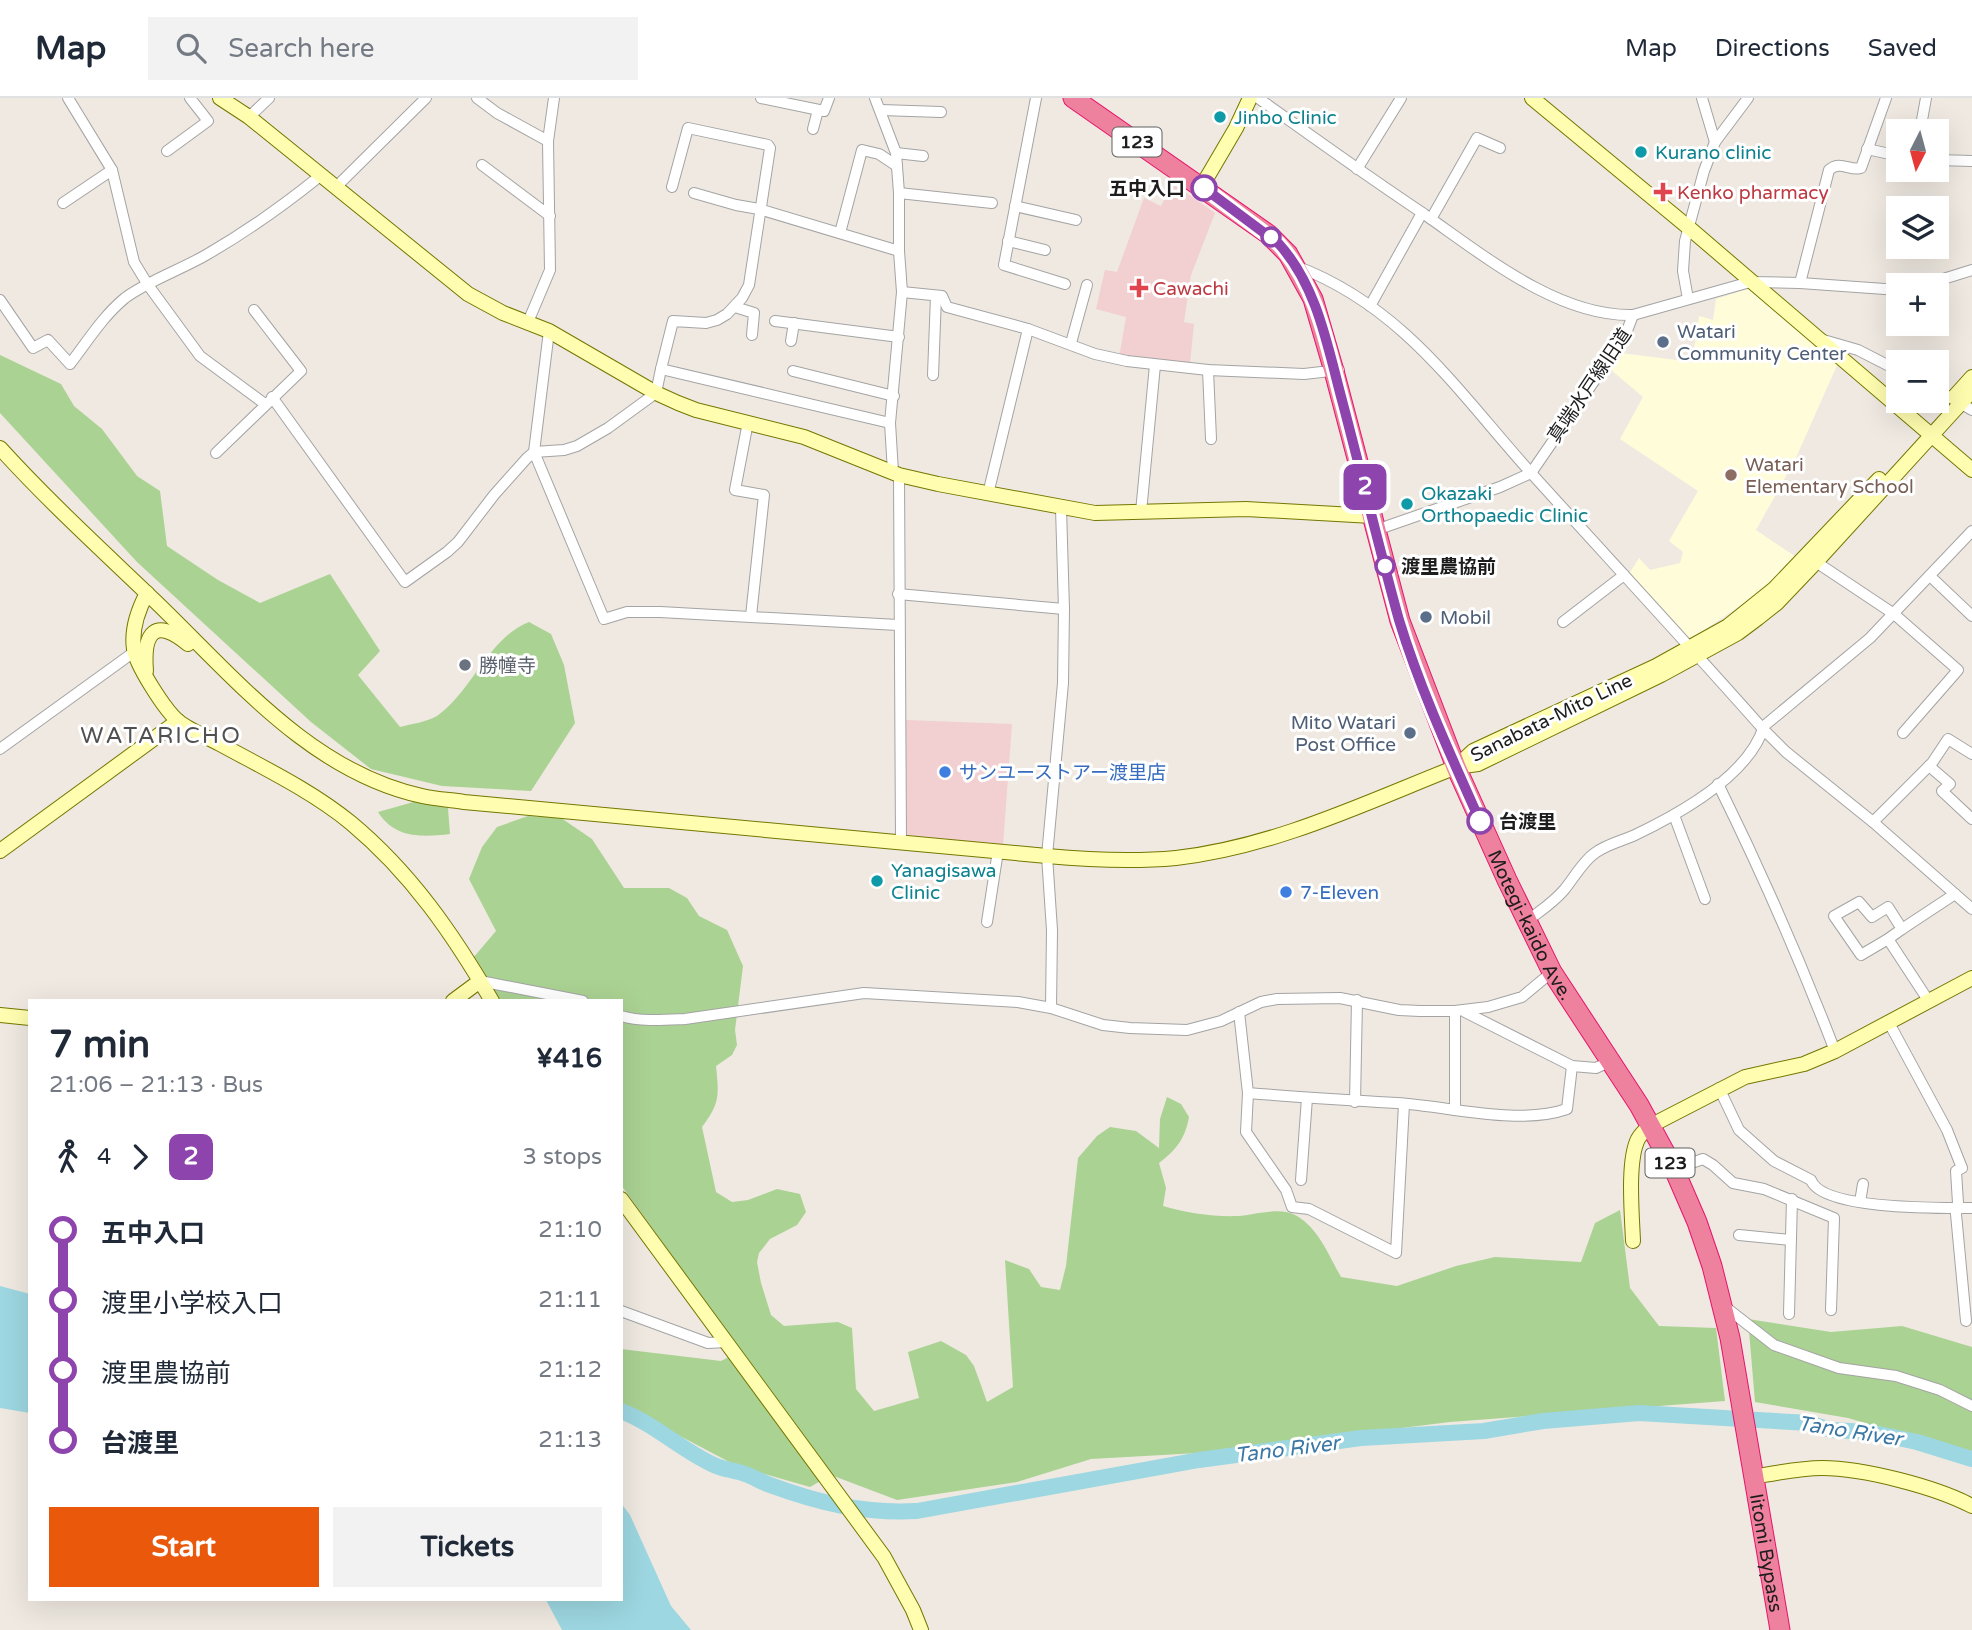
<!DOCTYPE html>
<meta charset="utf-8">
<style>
:root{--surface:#fff;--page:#f2f2f3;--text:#1f2937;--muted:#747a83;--line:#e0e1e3;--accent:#ea580c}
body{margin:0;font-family:"Varela Round","Noto Sans JP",sans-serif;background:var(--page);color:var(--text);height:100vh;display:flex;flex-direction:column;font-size:26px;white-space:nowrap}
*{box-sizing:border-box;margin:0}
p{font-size:23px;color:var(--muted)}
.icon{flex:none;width:38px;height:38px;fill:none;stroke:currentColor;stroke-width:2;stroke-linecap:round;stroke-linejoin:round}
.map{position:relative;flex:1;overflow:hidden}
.sheet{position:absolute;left:28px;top:901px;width:595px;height:602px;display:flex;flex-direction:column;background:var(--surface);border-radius:0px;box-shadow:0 7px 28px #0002}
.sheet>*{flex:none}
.badge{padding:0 14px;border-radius:10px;font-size:24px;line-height:46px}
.needle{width:46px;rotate:186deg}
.fabs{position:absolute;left:1886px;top:21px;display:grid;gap:14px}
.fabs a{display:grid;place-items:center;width:63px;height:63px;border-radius:0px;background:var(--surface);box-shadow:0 7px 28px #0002;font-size:35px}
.map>.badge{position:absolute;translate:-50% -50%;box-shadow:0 0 0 4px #fff}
.legs{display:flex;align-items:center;gap:10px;height:77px;padding:0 21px;font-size:23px}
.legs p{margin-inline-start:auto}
.summary{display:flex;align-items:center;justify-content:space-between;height:119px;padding:0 21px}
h1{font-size:38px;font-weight:700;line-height:52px}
.button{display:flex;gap:14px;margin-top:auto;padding:14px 21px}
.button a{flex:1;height:80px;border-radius:0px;background:var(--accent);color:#fff;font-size:28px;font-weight:700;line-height:80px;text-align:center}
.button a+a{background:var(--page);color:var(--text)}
ul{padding:0 21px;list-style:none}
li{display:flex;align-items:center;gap:24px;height:70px;font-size:26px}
li i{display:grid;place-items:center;width:10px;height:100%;margin:0 9px;background:currentColor}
li i::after{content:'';width:18px;height:18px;margin:-9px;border:5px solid;border-radius:50%;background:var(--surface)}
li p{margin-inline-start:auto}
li:first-child i{background:linear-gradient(#0000 50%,currentColor 0)}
li:last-child i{background:linear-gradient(currentColor 50%,#0000 0)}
header{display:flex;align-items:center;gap:42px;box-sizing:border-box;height:98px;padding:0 35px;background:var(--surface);border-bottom:2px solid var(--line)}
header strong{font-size:33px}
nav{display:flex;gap:38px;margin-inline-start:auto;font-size:24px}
.search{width:490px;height:63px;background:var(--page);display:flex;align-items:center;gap:18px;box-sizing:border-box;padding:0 24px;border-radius:0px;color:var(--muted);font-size:26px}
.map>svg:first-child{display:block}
.commercial{fill:#f2cfd0}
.education{fill:#fffcda}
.forest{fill:#aad292}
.water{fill:#9dd7e1}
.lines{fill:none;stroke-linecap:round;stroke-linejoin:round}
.river{stroke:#9dd7e1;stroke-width:16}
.street-casing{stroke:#a4a4a4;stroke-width:12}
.secondary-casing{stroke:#747700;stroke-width:16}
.highway-casing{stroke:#e7146c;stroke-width:21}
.street{stroke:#fff;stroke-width:10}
.secondary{stroke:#fffdaf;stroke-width:14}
.highway{stroke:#ee819e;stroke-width:19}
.line-1-casing{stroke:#fff;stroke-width:16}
.line-1{stroke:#8e44ad;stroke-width:10}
.culture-dot{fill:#0f9aa8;stroke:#fff;stroke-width:2.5}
.stop-1-dot{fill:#fff;stroke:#8e44ad;stroke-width:3.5}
.health-dot{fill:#e0444e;stroke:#fff;stroke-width:2.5}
.service-dot{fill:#5c6f8a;stroke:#fff;stroke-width:2.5}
.education-dot{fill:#8d6e63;stroke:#fff;stroke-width:2.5}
.worship-dot{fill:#6b7280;stroke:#fff;stroke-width:2.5}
.shop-dot{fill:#3f7fe0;stroke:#fff;stroke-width:2.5}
.labels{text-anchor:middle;stroke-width:6;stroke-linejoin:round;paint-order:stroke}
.shield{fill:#fff;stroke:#616161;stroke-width:2}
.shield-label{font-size:18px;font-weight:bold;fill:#1d1d1d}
.culture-label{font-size:19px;fill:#0d838f;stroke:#fff;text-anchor:start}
.stop-label{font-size:19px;font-weight:bold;fill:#1d1d1d;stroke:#fff;text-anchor:start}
.health-label{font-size:19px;fill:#be3a42;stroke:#fff;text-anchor:start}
.service-label{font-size:19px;fill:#4e5e75;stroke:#fff;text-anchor:start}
.street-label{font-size:19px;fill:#1d1d1d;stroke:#fff}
.education-label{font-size:19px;fill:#785e54;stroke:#fff;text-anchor:start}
.worship-label{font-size:19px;fill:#5b616d;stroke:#fff;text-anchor:start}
.shop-label{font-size:19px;fill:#366cbe;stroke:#fff;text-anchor:start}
.water-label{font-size:21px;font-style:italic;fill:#3c78a4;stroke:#fff}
.quarter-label{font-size:23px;letter-spacing:2px;fill:#505050;stroke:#fff}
</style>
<header>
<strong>Map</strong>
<div class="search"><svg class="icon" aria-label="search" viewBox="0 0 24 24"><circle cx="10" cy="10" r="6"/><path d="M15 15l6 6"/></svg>Search here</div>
<nav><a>Map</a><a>Directions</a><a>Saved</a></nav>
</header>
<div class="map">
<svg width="1972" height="1532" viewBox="0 0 1972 1532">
<rect width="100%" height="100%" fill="#efe9e1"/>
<!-- commercial -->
<g class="commercial">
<polygon points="1172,85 1215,115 1191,177 1184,224 1194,226 1190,265 1171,263 1168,265 1119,260 1126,219 1096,211 1105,172 1117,174 1144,100 1161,108"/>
<polygon points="906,622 1012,626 1003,747 907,737"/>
</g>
<!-- education -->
<polygon class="education" points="1748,191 1759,196 1838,265 1795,362 1756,432 1796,459 1767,490 1689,542 1629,476 1639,460 1650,472 1680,465 1683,454 1669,443 1698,393 1620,341 1643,299 1610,271 1621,255 1692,264 1699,218 1713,222 1716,201"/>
<!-- forest -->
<g class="forest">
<path d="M0,257L61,286L74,308L102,331L137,378L160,393L167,448L218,482L260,505L330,476L380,553L358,577L400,629C411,626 427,624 437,618C471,595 489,539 529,524L551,536L564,567L575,625L531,693L442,688L371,671L311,624L137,464L0,315Z"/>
<path d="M417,703L448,710L450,736C422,739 395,741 378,714Z"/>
<path d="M528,718L561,720L592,741L624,790H669L687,800L699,818L727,832L743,868L735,932L737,947L732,957L716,968C719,998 720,1005 702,1029L716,1094L732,1104L748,1102L777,1091L800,1096L806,1114L797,1127L770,1141L759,1155L757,1164L761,1185L771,1217L784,1228L838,1224L852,1230L856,1291L874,1313L919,1300L908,1254L941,1243L966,1257L974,1268L987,1304L1013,1289L1005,1162L1029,1171L1041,1189L1060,1192L1066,1168L1078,1060L1097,1038L1110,1029L1136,1033L1159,1050L1160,1021L1167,999L1181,1006L1189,1019C1185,1041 1176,1052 1159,1065L1166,1090L1163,1108C1187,1115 1213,1119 1238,1118C1256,1117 1280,1108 1297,1118C1319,1131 1329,1158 1341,1179L1397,1188L1456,1168L1495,1159L1581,1164L1595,1125L1620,1112L1630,1190L1659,1228L1716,1230L1725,1303L1450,1324L1198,1355L1091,1361L1017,1384L897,1402L831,1377L810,1389L737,1368L621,1307V1251L721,1263L741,1253L621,1087V903H501L473,860L496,833L469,781L482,749L497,729Z"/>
<polygon points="1748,1221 1831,1234 1902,1228 1972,1249 1972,1357 1848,1320 1755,1304"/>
</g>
<!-- water -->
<g class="water">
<polygon points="0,1188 30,1196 30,1315 0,1310"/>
<polygon points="621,1405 630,1417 671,1508 691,1532 562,1532 546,1502 621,1502"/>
</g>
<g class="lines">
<!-- river -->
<path class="river" d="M621,1313C655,1326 681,1352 714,1367C724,1372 735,1372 745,1376C754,1379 761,1384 770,1387C819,1405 864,1416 917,1413L1199,1362L1361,1340L1484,1333L1543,1323L1639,1315L1809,1325L1831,1332L1869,1334L1917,1344L1972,1361"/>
<!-- street casing -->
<g class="street-casing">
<g id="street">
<polyline points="68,0 112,72 134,164 148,187 200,258 265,306"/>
<polyline points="477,0 497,15 548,43"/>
<polyline points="761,0 824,13 829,0"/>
<polyline points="875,0 896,55 899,95 899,153 902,194 890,325 893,374"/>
<polyline points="1036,0 1004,167 1065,186"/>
<path d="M1258,0C1313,39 1368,79 1424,116C1483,157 1558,219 1633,217L1750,184L1800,185L1899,192"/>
<polyline points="1702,0 1715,44"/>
<polyline points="881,12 941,14"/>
<polyline points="249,19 269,0"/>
<polyline points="813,31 818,12"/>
<polyline points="1920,33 1926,0"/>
<polyline points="1867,51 1899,58"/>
<polyline points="167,53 208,23 190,0"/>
<polyline points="896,55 923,58"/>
<polyline points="1937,62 1972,63"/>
<polyline points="482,67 550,118"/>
<polyline points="1357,71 1401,0"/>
<polyline points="336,89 426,0"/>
<polyline points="694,95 736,107 759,111 899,153"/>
<polyline points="899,95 992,105"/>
<polyline points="63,105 112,72"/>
<polyline points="1015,108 1076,122"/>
<polyline points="1431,121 1477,40 1500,50"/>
<polyline points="840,135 862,52 879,56 897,68"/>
<polyline points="1008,143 1045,152"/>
<path d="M1296,168C1404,209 1458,294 1532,376C1609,461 1687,545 1763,631L1786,654L1873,724L1972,811"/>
<path d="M1800,185L1829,72C1840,62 1849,73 1861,70L1886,0"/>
<polyline points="1924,187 1972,172"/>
<polyline points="902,194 942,198 947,209 1028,231 1095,256 1127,263 1208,272 1304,276 1339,272"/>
<polyline points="1688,201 1683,173 1685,143 1704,73 1715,44 1748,0"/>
<path d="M0,202L33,250L48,242L70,266C87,244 103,218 125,200C146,184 182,171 206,157C246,134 284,107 320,78"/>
<polyline points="1370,208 1422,115"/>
<polyline points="735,209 754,215 752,237"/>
<polyline points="775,223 899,239"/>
<polyline points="528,224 550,172 548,43 554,0"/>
<polyline points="549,233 534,354 604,521 627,514 660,514 898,527"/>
<polyline points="1820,241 1858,252 1899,273"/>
<polyline points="791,243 794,225"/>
<polyline points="1071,245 1087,187"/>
<polyline points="661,271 673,223 706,225 717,222 727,216 742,200 749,187 770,50 768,47 688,30 672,89"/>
<polyline points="1208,272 1211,341"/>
<polyline points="793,273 894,298"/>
<polyline points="933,277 936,198"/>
<polyline points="1937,292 1972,312"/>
<polyline points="272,299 405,484 447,454 458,444 494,397 527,360 534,354 564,352 577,348 608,330 656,295 661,271 890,325"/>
<polyline points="748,324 735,392 764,397 751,518"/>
<polyline points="216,355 301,273 254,212"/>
<polyline points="899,377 901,744"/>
<polyline points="988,396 1028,231"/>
<polyline points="1141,414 1155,267"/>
<polyline points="1376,432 1500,389 1531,375 1625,238 1633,217"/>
<polyline points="1816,464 1894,516 1958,572 1903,635"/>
<polyline points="1930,478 1972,518"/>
<polyline points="898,496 1064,511"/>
<polyline points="1563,524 1624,477"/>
<polyline points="0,651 134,554"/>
<polyline points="1929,668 1950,686 1942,693 1972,721"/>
<path d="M1718,686C1761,773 1800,862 1835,953"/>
<polyline points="1674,717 1705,801"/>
<polyline points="1873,724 1932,665 1948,641 1972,656"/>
<path d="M1527,823C1540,813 1553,805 1564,792C1574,780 1583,763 1595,755C1607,746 1622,743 1635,737C1679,716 1749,678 1764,628L1870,540L1972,433"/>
<polyline points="987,824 998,753"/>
<polyline points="1902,831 1955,796"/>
<polyline points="1888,841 1902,831 1888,809 1872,819 1859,804 1834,818 1861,857 1888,841 1928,902"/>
<polyline points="480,883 583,903"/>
<polyline points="1051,910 1052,832 1047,758 1063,585 1064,511 1061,410"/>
<polyline points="1464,912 1465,914 1572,968 1596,970 1611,963"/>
<path d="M1239,914L1248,995C1298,999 1347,1002 1397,1005C1448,1008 1518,1028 1567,1011L1572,968"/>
<path d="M621,918C642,924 664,922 685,921L864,895L1018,904L1051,910L1103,927L1130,930L1187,932L1221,923L1261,904L1277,901L1340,900L1399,912L1420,913H1455L1488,909L1522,899L1552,874"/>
<polyline points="1888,923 1947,1032 1962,1070 1956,1073 1958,1105 1956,1116 1966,1223"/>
<path d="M1719,990L1739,1032L1774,1063L1811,1082C1822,1112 1942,1110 1972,1110"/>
<polyline points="1248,995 1246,1034 1286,1092 1292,1109 1309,1111 1396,1155 1404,1006"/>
<polyline points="1355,1004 1357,902"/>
<polyline points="1455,1012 1455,913"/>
<polyline points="1674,1071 1703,1061 1713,1067 1733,1085 1764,1091 1834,1120 1831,1212"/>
<polyline points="1301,1082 1307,1000"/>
<polyline points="1860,1104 1863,1086"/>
<polyline points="1739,1137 1791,1142"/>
<polyline points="1724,1208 1774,1247 1839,1270 1896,1278 1940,1292 1972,1308"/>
<polyline points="621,1213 708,1245 726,1244"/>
<polyline points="1789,1216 1792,1101"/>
</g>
</g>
<!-- secondary casing -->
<g class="secondary-casing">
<g id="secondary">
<polyline points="220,0 249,19 468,196 503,215 549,233 656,295 678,305 696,312 804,339 899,377 938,386 1095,415 1246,411 1372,418"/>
<polyline points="1532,0 1688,129 1972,372"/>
<polyline points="1202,88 1236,30 1250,0"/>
<polyline points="1954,299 1972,279"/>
<path d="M0,350C49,404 103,453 155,503C234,579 311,674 422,698C436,701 451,702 464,704L1047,758C1090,762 1133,764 1176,760C1274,749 1365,705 1456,669L1478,666L1661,577L1738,535L1758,520L1777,505L1817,463L1972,293"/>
<path d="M147,495C138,512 131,531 134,551C136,567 165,612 178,623C189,632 207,639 220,646C264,670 312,693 351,725C411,775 453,836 492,903"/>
<path d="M146,573C143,534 155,519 188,546"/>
<polyline points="1456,669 1473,653 1656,568 1728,528 1774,491 1879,381"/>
<polyline points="0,753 178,623"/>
<polyline points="453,903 480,883"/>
<polyline points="0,917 30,920"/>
<polyline points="621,1101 884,1459 913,1512 921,1532"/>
<path d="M1633,1143C1632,1117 1627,1063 1638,1041C1641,1036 1645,1032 1650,1028L1745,979L1804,966L1835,953L1972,880"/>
<path d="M1753,1379C1776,1375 1799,1370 1822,1370C1863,1370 1936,1389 1972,1408"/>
</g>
</g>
<!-- highway casing -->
<g class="highway-casing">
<g id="highway">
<path id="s1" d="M1073,0L1268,136L1288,156L1313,201L1334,273L1400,523L1456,669L1507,782L1552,874L1639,1007L1674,1071L1697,1124L1712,1168L1730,1240L1780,1532"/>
</g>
</g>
<!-- street -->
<use href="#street" class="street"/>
<!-- secondary -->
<use href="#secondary" class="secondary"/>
<!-- highway -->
<use href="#highway" class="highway"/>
</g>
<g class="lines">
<!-- line-1 casing -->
<g class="line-1-casing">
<path id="line-1" d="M1204,90L1279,146C1318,189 1328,251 1343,306C1362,378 1379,450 1399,522C1420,591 1451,658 1480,723"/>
</g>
<!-- line-1 -->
<use href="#line-1" class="line-1"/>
</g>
<!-- markers -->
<g class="culture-dot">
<circle cx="1220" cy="19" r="7"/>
<circle cx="1641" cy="54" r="7"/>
<circle cx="1407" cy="406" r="7"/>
<circle cx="877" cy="783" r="7"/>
</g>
<g class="stop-1-dot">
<circle cx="1204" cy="90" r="12"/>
<circle cx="1271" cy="139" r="9"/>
<circle cx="1385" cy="468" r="9"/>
<circle cx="1480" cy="723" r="12"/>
</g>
<g class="health-dot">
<path d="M1659.5 83.5h7v7h7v7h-7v7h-7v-7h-7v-7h7z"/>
<path d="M1135.5 179.5h7v7h7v7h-7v7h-7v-7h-7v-7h7z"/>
</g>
<g class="service-dot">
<circle cx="1663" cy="244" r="7"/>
<circle cx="1426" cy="519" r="7"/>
<circle cx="1410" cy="635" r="7"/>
</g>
<circle class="education-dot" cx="1731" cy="377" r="7"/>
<circle class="worship-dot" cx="465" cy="567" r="7"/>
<g class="shop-dot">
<circle cx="945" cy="674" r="7"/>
<circle cx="1286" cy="794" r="7"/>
</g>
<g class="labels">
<!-- shield labels -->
<g class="shield">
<rect x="1112.5" y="29.5" width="49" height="29" rx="5"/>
<rect x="1645.5" y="1050.5" width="49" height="29" rx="5"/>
</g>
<g class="shield-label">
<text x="1137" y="50">123</text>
<text x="1670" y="1071">123</text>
</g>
<!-- culture labels -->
<g class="culture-label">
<text x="1234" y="26">Jinbo Clinic</text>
<text x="1655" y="61">Kurano clinic</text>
<text x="1421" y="402">Okazaki<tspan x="1421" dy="22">Orthopaedic Clinic</tspan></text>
<text x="891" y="779">Yanagisawa<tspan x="891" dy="22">Clinic</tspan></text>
</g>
<!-- stop labels -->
<g class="stop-label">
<text x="1185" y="97" text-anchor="end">五中入口</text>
<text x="1401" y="475">渡里農協前</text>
<text x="1499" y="730">台渡里</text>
</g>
<!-- health labels -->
<g class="health-label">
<text x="1677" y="101">Kenko pharmacy</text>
<text x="1153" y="197">Cawachi</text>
</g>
<!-- service labels -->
<g class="service-label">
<text x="1677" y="240">Watari<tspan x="1677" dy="22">Community Center</tspan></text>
<text x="1440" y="526">Mobil</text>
<text x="1396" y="631" text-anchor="end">Mito Watari<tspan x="1396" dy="22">Post Office</tspan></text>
</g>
<!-- street labels -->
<g class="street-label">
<text transform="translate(1589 287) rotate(-56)" y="7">真端水戸線旧道</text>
<text transform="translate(1551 619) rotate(-26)" y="7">Sanabata-Mito Line</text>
<text dy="7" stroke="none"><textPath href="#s1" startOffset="982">Motegi-kaido Ave.</textPath></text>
<text dy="7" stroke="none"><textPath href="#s1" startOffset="1662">Iitomi Bypass</textPath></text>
</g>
<!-- education labels -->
<g class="education-label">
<text x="1745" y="373">Watari<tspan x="1745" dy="22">Elementary School</tspan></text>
</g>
<!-- worship labels -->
<g class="worship-label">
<text x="479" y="574">勝幢寺</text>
</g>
<!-- shop labels -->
<g class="shop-label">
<text x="959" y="681">サンユーストアー渡里店</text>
<text x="1300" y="801">7-Eleven</text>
</g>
<!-- water labels -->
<g class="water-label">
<text transform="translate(1850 1333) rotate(9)" y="7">Tano River</text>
<text transform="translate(1287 1351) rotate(-7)" y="7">Tano River</text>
</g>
<!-- quarter labels -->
<g class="quarter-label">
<text x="161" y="645">WATARICHO</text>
</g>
</g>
</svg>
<div class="fabs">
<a><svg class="needle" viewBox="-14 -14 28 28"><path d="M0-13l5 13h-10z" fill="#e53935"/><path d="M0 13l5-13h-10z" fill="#747a83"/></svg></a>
<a><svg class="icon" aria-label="layers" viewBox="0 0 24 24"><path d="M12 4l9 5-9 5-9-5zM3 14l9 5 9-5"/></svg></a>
<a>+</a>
<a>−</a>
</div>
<b class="badge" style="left:1365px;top:389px;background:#8e44ad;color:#fff">2</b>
<section class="sheet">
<div class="summary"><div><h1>7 min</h1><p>21:06 – 21:13 · Bus</p></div><b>¥416</b></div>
<div class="legs"><svg class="icon" aria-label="walk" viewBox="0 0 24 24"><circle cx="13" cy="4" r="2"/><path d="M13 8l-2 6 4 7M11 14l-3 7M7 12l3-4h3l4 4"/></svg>4<svg class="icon" aria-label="forward" viewBox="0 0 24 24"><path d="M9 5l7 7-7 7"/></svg><b class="badge" style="background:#8e44ad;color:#fff">2</b><p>3 stops</p></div>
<ul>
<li><i style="color:#8e44ad"></i><b>五中入口</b><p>21:10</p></li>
<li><i style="color:#8e44ad"></i><span>渡里小学校入口</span><p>21:11</p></li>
<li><i style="color:#8e44ad"></i><span>渡里農協前</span><p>21:12</p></li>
<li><i style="color:#8e44ad"></i><b>台渡里</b><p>21:13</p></li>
</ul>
<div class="button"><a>Start</a><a>Tickets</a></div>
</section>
</div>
